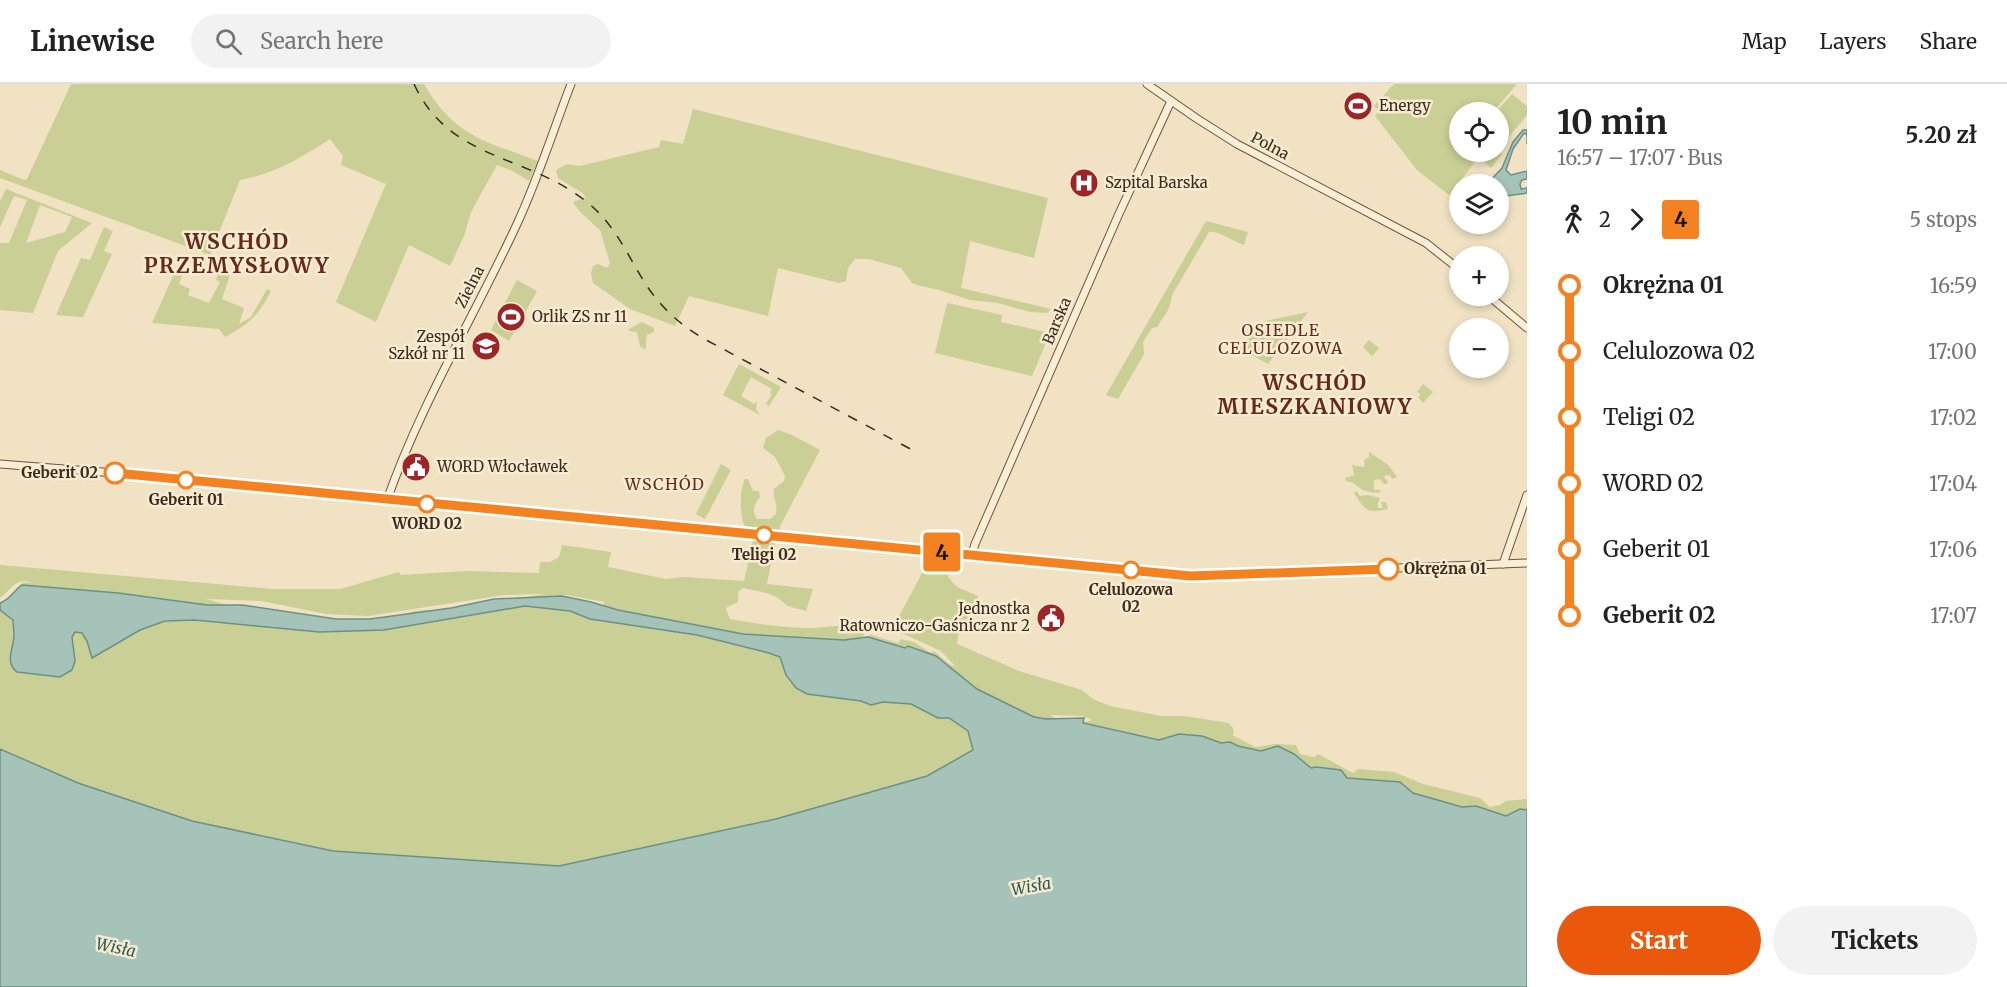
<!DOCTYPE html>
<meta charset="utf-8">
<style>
:root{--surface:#fff;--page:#f2f2f2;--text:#222;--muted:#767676;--line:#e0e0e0;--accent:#ea580c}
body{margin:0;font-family:Merriweather,serif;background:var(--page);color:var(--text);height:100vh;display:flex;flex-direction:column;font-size:22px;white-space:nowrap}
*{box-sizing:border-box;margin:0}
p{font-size:20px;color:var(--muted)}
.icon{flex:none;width:33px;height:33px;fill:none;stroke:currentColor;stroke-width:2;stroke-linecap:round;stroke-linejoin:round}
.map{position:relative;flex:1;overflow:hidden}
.drawer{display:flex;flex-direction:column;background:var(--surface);width:480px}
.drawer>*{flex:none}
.badge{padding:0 12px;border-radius:4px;font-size:21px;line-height:39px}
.buttons{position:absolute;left:1449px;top:18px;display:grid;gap:12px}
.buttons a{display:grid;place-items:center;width:60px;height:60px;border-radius:50%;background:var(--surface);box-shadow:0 3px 9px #0003;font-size:30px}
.map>.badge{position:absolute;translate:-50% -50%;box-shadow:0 0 0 3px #fff}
.legs{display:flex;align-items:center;gap:9px;height:66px;padding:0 30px;font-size:20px}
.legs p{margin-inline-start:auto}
.summary{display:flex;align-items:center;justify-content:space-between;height:102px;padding:0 30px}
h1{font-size:33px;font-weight:700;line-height:45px}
.action{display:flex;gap:12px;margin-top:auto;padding:12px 30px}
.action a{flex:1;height:69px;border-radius:36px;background:var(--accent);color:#fff;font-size:24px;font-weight:700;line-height:69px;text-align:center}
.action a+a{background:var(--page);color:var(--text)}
ul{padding:0 30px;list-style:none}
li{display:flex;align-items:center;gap:21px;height:66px;font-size:22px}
li i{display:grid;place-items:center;width:9px;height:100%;margin:0 8px;background:currentColor}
li i::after{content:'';width:15px;height:15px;margin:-8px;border:4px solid;border-radius:50%;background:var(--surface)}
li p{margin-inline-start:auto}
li:first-child i{background:linear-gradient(#0000 50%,currentColor 0)}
li:last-child i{background:linear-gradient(currentColor 50%,#0000 0)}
header{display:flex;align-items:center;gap:36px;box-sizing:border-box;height:84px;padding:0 30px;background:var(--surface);border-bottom:2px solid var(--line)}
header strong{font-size:28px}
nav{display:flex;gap:33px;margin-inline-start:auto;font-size:21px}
.search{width:420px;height:54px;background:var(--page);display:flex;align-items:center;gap:15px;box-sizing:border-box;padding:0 21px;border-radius:33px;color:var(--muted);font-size:22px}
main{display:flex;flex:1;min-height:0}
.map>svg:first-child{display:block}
.green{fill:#c9cf95;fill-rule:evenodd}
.water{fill:#a5c3b9;stroke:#6b9187;stroke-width:1.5}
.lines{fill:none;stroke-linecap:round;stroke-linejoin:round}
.secondary-casing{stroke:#6d533b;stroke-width:9}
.secondary{stroke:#faefd6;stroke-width:7}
.rail{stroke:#3a2b1d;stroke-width:1.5;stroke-dasharray:10 10;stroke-linecap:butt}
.line-1-casing{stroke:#fff;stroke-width:14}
.line-1{stroke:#f58220;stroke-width:9}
.stop-1-dot{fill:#fff;stroke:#f58220;stroke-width:3}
.labels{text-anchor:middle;stroke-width:5;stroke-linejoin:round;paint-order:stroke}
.poi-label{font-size:15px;fill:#3a2b1d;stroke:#f7ecd2;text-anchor:start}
.street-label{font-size:15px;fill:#3a2b1d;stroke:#f7ecd2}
.stop-label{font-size:15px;font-weight:bold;fill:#3a2b1d;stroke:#f7ecd2}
.neighbourhood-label{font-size:16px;letter-spacing:1.5px;fill:#69291a;stroke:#f7ecd2}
.water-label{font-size:16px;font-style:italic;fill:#2c5b57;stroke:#f7ecd2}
.district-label{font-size:21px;font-weight:bold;letter-spacing:1.5px;fill:#69291a;stroke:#f7ecd2}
</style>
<header>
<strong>Linewise</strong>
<div class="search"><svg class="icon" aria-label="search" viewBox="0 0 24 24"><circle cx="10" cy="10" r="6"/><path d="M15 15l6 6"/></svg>Search here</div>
<nav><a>Map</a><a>Layers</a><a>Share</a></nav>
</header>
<main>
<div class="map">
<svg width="1527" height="903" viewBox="0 0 1527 903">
<rect width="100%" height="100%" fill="#f0e2c2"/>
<!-- green -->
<g class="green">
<path d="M71,0H424C455,53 485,57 538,77L529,97L513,87L497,81L471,128L464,152L450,182L409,161L376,238L336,218L386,100L341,81L343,72L330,55C299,75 276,89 240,96L210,171L0,94V86L24,96L27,95Z"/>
<polygon points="1394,0 1517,0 1493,28 1460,28 1460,68 1499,67 1502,70 1491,84 1479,73 1449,111 1417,86 1375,32 1379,26 1374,22"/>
<polygon points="1512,10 1527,22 1527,31 1500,64 1498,28 1496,28"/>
<polygon points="693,25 1048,114 1034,174 970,157 961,204 1051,225 1047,229 1030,228 998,219 970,216 939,206 917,201 912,199 901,184 869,175 855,175 848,184 846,197 839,199 778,184 768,232 689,212 675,242 630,225 593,199 591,190 593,182 598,180 607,184 610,179 600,146 579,127 573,118 586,113 581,108 558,94 556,86 567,80 580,82 659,63 661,56 683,60"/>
<path d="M6,105L92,139L58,167L33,229L0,226V159H9L27,116L14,112L0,143V117ZM40,121L72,133L65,148L26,159Z"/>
<path d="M1206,137L1248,148L1244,161C1233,158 1219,146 1209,148L1172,211C1171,225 1164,232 1157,243L1152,244L1143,258L1144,270L1118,315L1106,311Z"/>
<polygon points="104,143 113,147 104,167 112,170 83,233 56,231 81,174 90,176"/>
<path d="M181,174H189L179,200L190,205L188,211L209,219L220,198L216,196L220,185L230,191L222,215L244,224L239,240L251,233L267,205L271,207C259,231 249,240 225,253L219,245L152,239Z"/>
<polygon points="517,196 537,207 509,257 491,246"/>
<polygon points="947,219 1002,231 1001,238 1050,249 1032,292 935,269"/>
<polygon points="1308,228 1268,280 1240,264 1265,237"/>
<path d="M642,238L654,244V248L647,251C645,256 647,261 645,266L640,262L637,248L629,247V245Z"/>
<polygon points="1369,256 1379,264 1372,272 1363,263"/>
<polygon points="739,280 781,303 769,322 766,320 772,310 770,309 772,305 751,293 741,312 754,320 757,317 756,325 760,331 723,311"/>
<polygon points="1423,300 1433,308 1423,319 1418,313 1421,310 1417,308"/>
<path d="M778,346L792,351L820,366L780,442L781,447L745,442C739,434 740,402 745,395H748L753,407H759L760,413C755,419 751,427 757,435H770L776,430C778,419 773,414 774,405L784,397L785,392L775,373L763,364L766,354Z"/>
<path d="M1369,368L1388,381L1397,393L1393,395L1389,391L1383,392L1388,398L1387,400H1384L1380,395L1374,396V406H1381L1379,409C1370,408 1360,407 1354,399L1346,397L1345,394L1354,391L1352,381L1363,383L1365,382L1364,376L1369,373Z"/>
<polygon points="721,380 731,386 705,435 696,430"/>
<path d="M1356,407L1360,412L1368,411L1380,414L1378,419V424H1383L1381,418H1386L1388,425C1366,430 1365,426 1354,409Z"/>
<path d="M753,456L775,459L767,500L813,505L806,527L788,522L778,514L767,509L743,504L738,508V518L727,523L726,526L730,535C755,540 780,543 805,544C829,545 842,536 864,550L863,553L871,551L898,559L901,555L914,558L931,569L934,567L949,580L956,583L941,567L895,546L896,538L929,476L940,475L950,477L948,493L957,503L978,512V516L958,551L957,560L1019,587L1082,606L1093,615L1110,622L1161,632H1185L1228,639L1233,644L1234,650L1232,651L1255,663L1275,660L1296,661L1300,670L1314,673L1318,670L1353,689L1358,685L1394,688L1423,700L1480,714L1490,723L1500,721L1506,717L1527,715V903H0V518C15,513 16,501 23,499C27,498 30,499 34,499C13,493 14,504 0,514V481L273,505H340L399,488L400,491L467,487L539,489L540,478H550L559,473L562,461L611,468L608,483L666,495L683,493L744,497ZM538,510H544L434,528L426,526L415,527L391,534L324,538L242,525L206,515L262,517L326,530L368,532L504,511ZM560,511H566L605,518L603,521C584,521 577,514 560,511ZM1050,631L1083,632L1092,636C1078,641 1061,639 1050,631Z"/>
</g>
<!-- water -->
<g class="water">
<polygon points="1523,46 1527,46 1527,60 1527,51 1524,49 1513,65 1506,86 1511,91 1527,87 1527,95 1522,96 1520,100 1521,105 1527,104 1527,109 1499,113 1498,100 1487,100 1502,84 1513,58"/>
<path d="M22,501L118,509L207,521H242L336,535H370L451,524L494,515L562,512L591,518L618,526L743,550L844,556L868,553L905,564L908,562L936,572L977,605L1034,633L1046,635L1084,634L1083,639L1159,656L1179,650L1202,652L1221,659L1230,658L1238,662L1261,667L1278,662L1294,670L1311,684L1316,683L1341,686L1347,694L1400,698L1413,709L1462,723L1476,722L1506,732L1520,725L1527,726V903H0V665L78,699L192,737L333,767L559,782L776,735L927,692L973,666L968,647L949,634H938L911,620L883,618L871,621L861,617L807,610L796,604L786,591L780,573L769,569L697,551L590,535L570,527L525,522L384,546L319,548L195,536L165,537L140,546L92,574L87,557L82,549L75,548L72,553L75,577L72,586L60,593L17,588C4,578 14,564 14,551C14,546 13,541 13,536L0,526V519C11,515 13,507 22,501Z"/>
</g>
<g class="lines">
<!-- secondary casing -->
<g class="secondary-casing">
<g id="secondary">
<polyline points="1147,0 1196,34 1237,60 1426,159 1460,186"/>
<polyline points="1489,212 1527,244"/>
<polyline points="0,380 115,389 1191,492 1527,479"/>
<path d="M387,416C421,319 474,233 517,140C538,95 553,47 571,0"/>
<polyline points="972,470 975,460 1118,132 1171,17"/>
<polyline points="1503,480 1527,411"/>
</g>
</g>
<!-- secondary -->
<use href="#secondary" class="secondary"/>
<!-- rail -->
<path class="rail" d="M414,0C449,76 524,70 583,115C614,138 625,167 645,199C660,223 682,243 708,257L918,369"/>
</g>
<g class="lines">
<!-- line-1 casing -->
<g class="line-1-casing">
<polyline id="line-1" points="115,389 1191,492 1388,485"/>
</g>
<!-- line-1 -->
<use href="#line-1" class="line-1"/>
</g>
<!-- icons -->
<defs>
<g id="stadium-disc" transform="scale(1.5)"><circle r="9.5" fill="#9d2528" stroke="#f7ecd2"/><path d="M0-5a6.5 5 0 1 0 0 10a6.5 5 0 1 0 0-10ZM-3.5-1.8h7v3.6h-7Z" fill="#fff"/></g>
<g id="hospital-disc" transform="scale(1.5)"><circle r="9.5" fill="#9d2528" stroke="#f7ecd2"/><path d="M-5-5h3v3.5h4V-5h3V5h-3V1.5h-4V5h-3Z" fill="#fff"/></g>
<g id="school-disc" transform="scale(1.5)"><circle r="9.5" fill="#9d2528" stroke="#f7ecd2"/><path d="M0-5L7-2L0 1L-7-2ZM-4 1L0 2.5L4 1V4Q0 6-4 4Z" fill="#fff"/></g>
<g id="civic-disc" transform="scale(1.5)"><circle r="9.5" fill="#9d2528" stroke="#f7ecd2"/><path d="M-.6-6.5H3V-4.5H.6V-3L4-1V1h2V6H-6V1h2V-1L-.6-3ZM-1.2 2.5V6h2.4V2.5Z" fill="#fff"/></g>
</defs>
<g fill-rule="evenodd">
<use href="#stadium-disc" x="1358" y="22"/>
<use href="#hospital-disc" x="1084" y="99"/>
<use href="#stadium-disc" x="511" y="233"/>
<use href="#school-disc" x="486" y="262"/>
<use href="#civic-disc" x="416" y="383"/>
<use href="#civic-disc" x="1051" y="534"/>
</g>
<!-- markers -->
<g class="stop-1-dot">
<circle cx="115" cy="389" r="10"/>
<circle cx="186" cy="396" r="8"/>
<circle cx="427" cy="420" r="8"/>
<circle cx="764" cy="451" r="8"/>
<circle cx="1388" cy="485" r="10"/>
<circle cx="1131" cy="486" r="8"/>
</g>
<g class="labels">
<!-- poi labels -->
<g class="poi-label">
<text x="1379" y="27">Energy</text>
<text x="1105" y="104">Szpital Barska</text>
<text x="532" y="238">Orlik ZS nr 11</text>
<text x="465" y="258" text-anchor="end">Zespół<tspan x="465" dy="17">Szkół nr 11</tspan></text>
<text x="437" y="388">WORD Włocławek</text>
<text x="1030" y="530" text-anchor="end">Jednostka<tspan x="1030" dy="17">Ratowniczo-Gaśnicza nr 2</tspan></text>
</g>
<!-- street labels -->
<g class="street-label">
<text transform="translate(1270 62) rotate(28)" y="5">Polna</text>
<text transform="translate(470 203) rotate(-63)" y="5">Zielna</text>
<text transform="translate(1057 237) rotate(-67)" y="5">Barska</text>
</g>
<!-- stop labels -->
<g class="stop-label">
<text x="98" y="394" text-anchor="end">Geberit 02</text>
<text x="186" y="421">Geberit 01</text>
<text x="427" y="445">WORD 02</text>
<text x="764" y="476">Teligi 02</text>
<text x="1404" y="490" text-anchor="start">Okrężna 01</text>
<text x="1131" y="511">Celulozowa<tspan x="1131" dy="17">02</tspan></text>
</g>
<!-- neighbourhood labels -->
<g class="neighbourhood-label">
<text x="1281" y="252">OSIEDLE<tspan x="1281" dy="18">CELULOZOWA</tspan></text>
<text x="665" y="406">WSCHÓD</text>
</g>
<!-- water labels -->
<g class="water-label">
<text transform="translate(1031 802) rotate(-10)" y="6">Wisła</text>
<text transform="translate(116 863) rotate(12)" y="6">Wisła</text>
</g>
<!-- district labels -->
<g class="district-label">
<text x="237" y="165">WSCHÓD<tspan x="237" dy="24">PRZEMYSŁOWY</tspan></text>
<text x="1315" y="306">WSCHÓD<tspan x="1315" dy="24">MIESZKANIOWY</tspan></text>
</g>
</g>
</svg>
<div class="buttons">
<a><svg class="icon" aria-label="locate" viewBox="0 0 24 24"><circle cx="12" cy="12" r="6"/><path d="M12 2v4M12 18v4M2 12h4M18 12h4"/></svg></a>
<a><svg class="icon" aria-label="layers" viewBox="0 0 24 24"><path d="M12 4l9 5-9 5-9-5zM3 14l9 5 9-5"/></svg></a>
<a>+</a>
<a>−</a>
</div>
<b class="badge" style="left:942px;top:468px;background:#f58220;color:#111">4</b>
</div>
<section class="drawer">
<div class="summary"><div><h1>10 min</h1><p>16:57 – 17:07 · Bus</p></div><b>5.20 zł</b></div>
<div class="legs"><svg class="icon" aria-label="walk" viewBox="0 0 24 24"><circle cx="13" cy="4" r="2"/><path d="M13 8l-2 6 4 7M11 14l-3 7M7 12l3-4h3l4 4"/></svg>2<svg class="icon" aria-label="forward" viewBox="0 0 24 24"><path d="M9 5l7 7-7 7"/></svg><b class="badge" style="background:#f58220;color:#111">4</b><p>5 stops</p></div>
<ul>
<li><i style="color:#f58220"></i><b>Okrężna 01</b><p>16:59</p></li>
<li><i style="color:#f58220"></i><span>Celulozowa 02</span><p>17:00</p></li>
<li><i style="color:#f58220"></i><span>Teligi 02</span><p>17:02</p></li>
<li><i style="color:#f58220"></i><span>WORD 02</span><p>17:04</p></li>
<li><i style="color:#f58220"></i><span>Geberit 01</span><p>17:06</p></li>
<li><i style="color:#f58220"></i><b>Geberit 02</b><p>17:07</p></li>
</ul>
<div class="action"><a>Start</a><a>Tickets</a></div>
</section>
</main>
